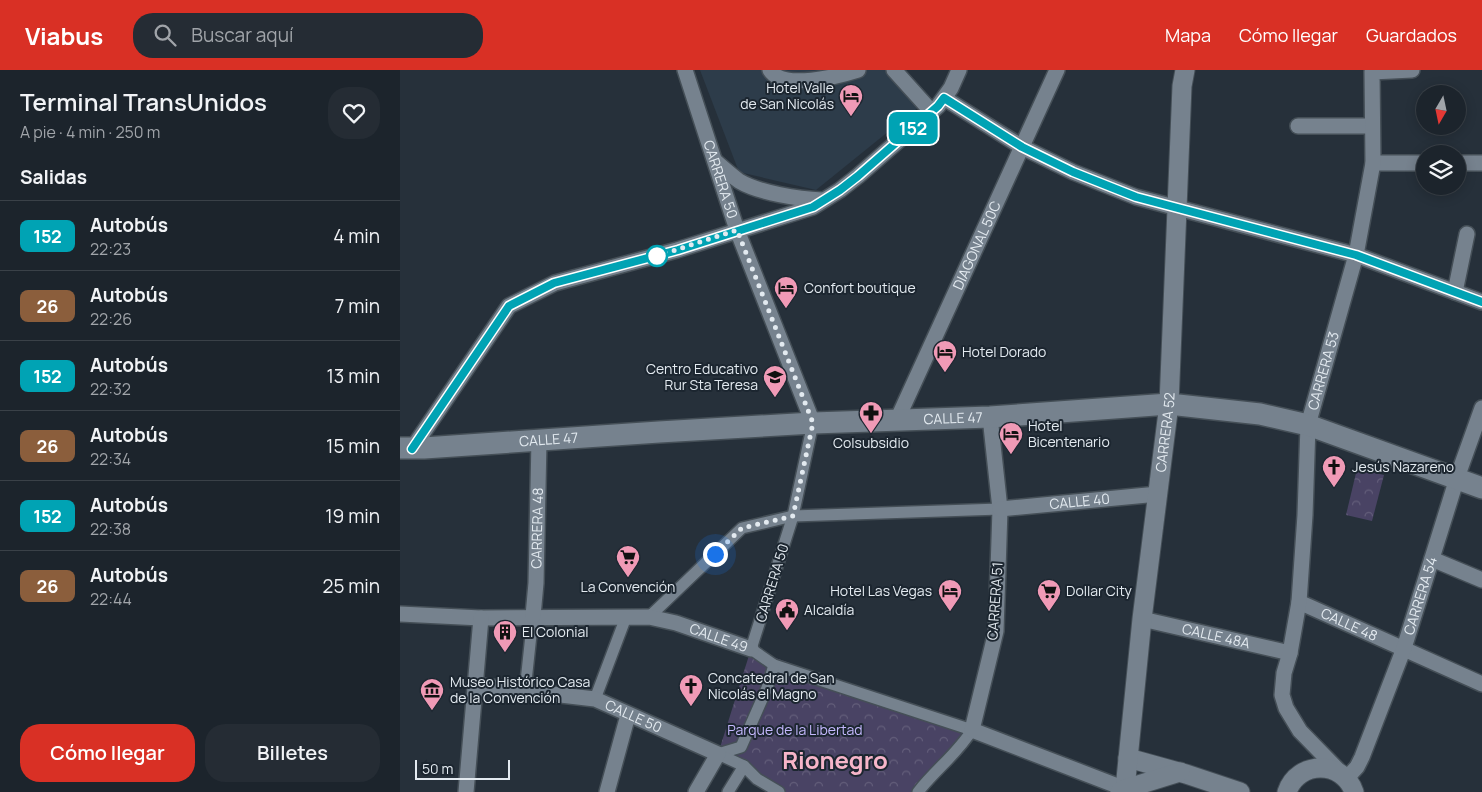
<!DOCTYPE html>
<html lang="es">
<meta charset="utf-8">
<style>
:root{--surface:#1c242c;--page:#252c34;--text:#f1f3f6;--muted:#a0a4a9;--line:#3a4148;--accent:#d93025}
body{margin:0;font-family:Manrope,sans-serif;background:var(--page);color:var(--text);height:100vh;display:flex;flex-direction:column;font-size:19px;white-space:nowrap}
*{box-sizing:border-box;margin:0}
p{font-size:16px;color:var(--muted)}
.icon{flex:none;width:28px;height:28px;fill:none;stroke:currentColor;stroke-width:2;stroke-linecap:round;stroke-linejoin:round}
.map{position:relative;flex:1;overflow:hidden}
.sheet{display:flex;flex-direction:column;background:var(--surface);width:400px}
.sheet>*{flex:none}
.badge{padding:0 10px;border-radius:8px;font-size:18px;line-height:32px}
.needle{width:32px;rotate:189deg}
.tools{position:absolute;left:1016px;top:15px;display:grid;gap:10px}
.tools a{display:grid;place-items:center;width:50px;height:50px;border-radius:50%;background:var(--surface);box-shadow:0 2px 12px #0003,0 0 0 1px var(--line);font-size:25px}
.scale{position:absolute;left:15px;bottom:12px;width:95px;box-sizing:border-box;padding-left:5px;border:2px solid #e3eaf0;border-top:0;font-size:14px;line-height:18px;white-space:nowrap;color:#e3eaf0;-webkit-text-stroke:4px #1c2630;paint-order:stroke}
.you{position:absolute;width:25px;height:25px;margin:-12px;border:4px solid #fff;border-radius:50%;background:#1a73e8;box-shadow:0 0 0 8px #1a73e833}
.map>.badge{position:absolute;translate:-50% -50%;box-shadow:0 0 0 2px #fff}
h2{padding:0 20px;font-size:19px;line-height:45px}
.round{display:grid;place-items:center;flex:none;width:52px;height:52px;border-radius:20px;background:var(--page)}
.overview{display:flex;align-items:center;justify-content:space-between;height:85px;padding:0 20px}
h1{font-size:24px;font-weight:600;line-height:38px}
.action{display:flex;gap:10px;margin-top:auto;padding:10px 20px}
.action a{flex:1;height:58px;border-radius:20px;background:var(--accent);color:#fff;font-size:20px;font-weight:600;line-height:58px;text-align:center}
.action a+a{background:var(--page);color:var(--text)}
ul{padding:0;list-style:none}
li{display:flex;align-items:center;gap:15px;height:70px;padding:0 20px;border-top:1px solid var(--line)}
li div{flex:1}
li b{display:block;font-size:19px}
li em{font-style:normal}
li .badge{min-width:55px;font-weight:700;text-align:center}
header{display:flex;align-items:center;gap:30px;box-sizing:border-box;height:70px;padding:0 25px;background:var(--accent);color:#fff}
header strong{font-size:24px}
nav{display:flex;gap:28px;margin-inline-start:auto;font-size:18px}
.search{width:350px;height:45px;background:var(--page);display:flex;align-items:center;gap:12px;box-sizing:border-box;padding:0 18px;border-radius:20px;color:var(--muted);font-size:19px}
main{display:flex;flex:1;min-height:0}
.map>svg:first-child{display:block}
.built{fill:#2d3c4a}
.forest{fill:url(#forest-crowns)}
.lines{fill:none;stroke-linecap:round;stroke-linejoin:round}
.pedestrian-casing{stroke:#454f57;stroke-width:14}
.minor-casing{stroke:#454f57;stroke-width:18}
.tertiary-casing{stroke:#454f57;stroke-width:21}
.secondary-casing{stroke:#454f57;stroke-width:24}
.pedestrian{stroke:#76828e;stroke-width:11}
.minor{stroke:#76828e;stroke-width:15}
.tertiary{stroke:#76828e;stroke-width:19}
.secondary{stroke:#76828e;stroke-width:21}
.line-casing{stroke:#fff;stroke-width:11}
.line{stroke:#00a3b4;stroke-width:8}
.walk{stroke:#e3eaf0;stroke-width:5;stroke-dasharray:0 9}
.stop-dot{fill:#fff;stroke:#00a3b4;stroke-width:2.5}
.labels{text-anchor:middle;stroke-width:4;stroke-linejoin:round;paint-order:stroke}
.poi-label{font-size:14px;fill:#e3eaf0;stroke:#1c2630;text-anchor:start}
.street-label{font-size:14px;fill:#e3eaf0;stroke:#1c2630}
.park-label{font-size:14px;fill:#c4b8fd;stroke:#1c2630}
.town-label{font-size:24px;font-weight:bold;fill:#f6b5c9;stroke:#1c2630}
</style>
<header>
<strong>Viabus</strong>
<div class="search"><svg class="icon" aria-label="search" viewBox="0 0 24 24"><circle cx="10" cy="10" r="6"/><path d="M15 15l6 6"/></svg>Buscar aquí</div>
<nav><a>Mapa</a><a>Cómo llegar</a><a>Guardados</a></nav>
</header>
<main>
<section class="sheet">
<div class="overview"><div><h1>Terminal TransUnidos</h1><p>A pie · 4 min · 250 m</p></div><a class="round"><svg class="icon" aria-label="heart" viewBox="0 0 24 24"><path d="M12 20l-8-8c-3-5 5-10 8-4 3-6 11-1 8 4z"/></svg></a></div>
<h2>Salidas</h2>
<ul>
<li><span class="badge" style="background:#00a3b4;color:#fff">152</span><div><b>Autobús</b><p>22:23</p></div><em>4 min</em></li>
<li><span class="badge" style="background:#8b5e3c;color:#fff">26</span><div><b>Autobús</b><p>22:26</p></div><em>7 min</em></li>
<li><span class="badge" style="background:#00a3b4;color:#fff">152</span><div><b>Autobús</b><p>22:32</p></div><em>13 min</em></li>
<li><span class="badge" style="background:#8b5e3c;color:#fff">26</span><div><b>Autobús</b><p>22:34</p></div><em>15 min</em></li>
<li><span class="badge" style="background:#00a3b4;color:#fff">152</span><div><b>Autobús</b><p>22:38</p></div><em>19 min</em></li>
<li><span class="badge" style="background:#8b5e3c;color:#fff">26</span><div><b>Autobús</b><p>22:44</p></div><em>25 min</em></li>
</ul>
<div class="action"><a>Cómo llegar</a><a>Billetes</a></div>
</section>
<div class="map">
<svg width="1082" height="722" viewBox="0 0 1082 722">
<defs>
<pattern id="forest-crowns" width="20" height="18" patternUnits="userSpaceOnUse" patternTransform="scale(1.25)"><rect width="20" height="18" fill="#494364"/><path d="M2 6a3 3 0 1 1 6 0M12 15a3 3 0 1 1 6 0" fill="none" stroke="#635e7a"/></pattern>
</defs>
<rect width="100%" height="100%" fill="#26303a"/>
<!-- built -->
<polygon class="built" points="300,0 491,0 520,36 416,120 339,102"/>
<!-- forest -->
<g class="forest">
<polygon points="957,399 984,405 972,451 946,445"/>
<polygon points="351,579 572,660 522,722 379,722 318,684"/>
</g>
<g class="lines">
<!-- pedestrian casing -->
<g class="pedestrian-casing">
<g id="pedestrian">
<path d="M413,353L393,446L351,579L374,595L572,660C558,683 535,700 518,722"/>
<polyline points="249,547 342,458 393,446 600,439"/>
<polyline points="125,621 133,546"/>
<polyline points="195,629 226,547"/>
<polyline points="318,684 341,677 367,618 374,595"/>
<polyline points="318,684 344,696 357,709 379,722"/>
<polyline points="328,722 344,696"/>
</g>
</g>
<!-- minor casing -->
<g class="minor-casing">
<g id="minor">
<path id="s1" d="M285,0L337,160L413,353"/>
<path d="M370,0C383,21 439,6 458,0"/>
<polyline points="494,0 531,41"/>
<polyline points="544,28 622,77 673,102 736,127 956,185 1082,232"/>
<polyline points="898,56 972,56"/>
<path d="M315,91C323,98 331,105 339,111C359,123 399,129 422,130"/>
<polyline points="973,93 1025,93"/>
<polyline points="1058,93 1082,93"/>
<polyline points="1055,222 1067,164"/>
<polyline points="590,347 600,439 596,561 572,660 733,722"/>
<path id="s2" d="M497,350L657,0"/>
<polyline points="12,379 109,236 155,213 277,180 413,137 440,120 458,106 538,36 551,18 559,0"/>
<path id="s3" d="M600,439L758,424"/>
<polyline points="1032,489 1082,510"/>
<path id="s4" d="M899,532L1082,614"/>
<path id="s5" d="M0,544L81,548L249,547L276,553L351,579"/>
<path id="s6" d="M133,546L136,513L139,370"/>
<path id="s7" d="M742,549L890,583"/>
<path id="s8" d="M74,615L195,629L318,684L296,722"/>
<path id="s9" d="M942,704L900,661L886,638L882,625L884,603L890,583L899,532L905,445L908,355L956,185L973,93L972,2L1012,0"/>
<path id="s10" d="M946,709L957,697L962,687L1004,578L1058,405L1082,338"/>
<polyline points="66,722 81,548"/>
<polyline points="207,722 228,645"/>
</g>
</g>
<!-- tertiary casing -->
<g class="tertiary-casing">
<g id="tertiary">
<polyline points="728,688 786,704 840,722"/>
<path id="s11" d="M725,719L742,549L769,334L782,16L785,0"/>
<polyline points="720,722 725,719 780,702"/>
<path d="M887,722C898,690 943,690 954,722"/>
</g>
</g>
<!-- secondary casing -->
<g class="secondary-casing">
<g id="secondary">
<path id="s12" d="M0,378H24L259,362L413,353L590,347L769,334L860,344L908,355L1082,418"/>
</g>
</g>
<!-- pedestrian -->
<use href="#pedestrian" class="pedestrian"/>
<!-- minor -->
<use href="#minor" class="minor"/>
<!-- tertiary -->
<use href="#tertiary" class="tertiary"/>
<!-- secondary -->
<use href="#secondary" class="secondary"/>
</g>
<g class="lines">
<!-- line casing -->
<g class="line-casing">
<polyline id="line" points="12,379 109,236 154,213 278,180 413,137 440,120 458,106 538,36 544,28 622,77 673,102 736,127 956,185 1082,232"/>
</g>
<!-- line -->
<use href="#line" class="line"/>
<!-- walk -->
<polyline class="walk" points="257,186 337,160 413,353 393,446 342,458 315,484"/>
</g>
<!-- icons -->
<defs>
<g id="hotel-pin" transform="scale(1.25)"><path d="M0 17L-7.5 6A9.5 9.5 0 1 1 7.5 6Z" fill="#f09ab6" stroke="#1c2630"/><path d="M-6-4.5h1.5V1H6V5H4.5V3h-9V5H-6ZM-4 0a1.8 1.8 0 1 1 3.6 0ZM.5 0V-2.5h3Q6-2.5 6 0Z" fill="#111"/></g>
<g id="school-pin" transform="scale(1.25)"><path d="M0 17L-7.5 6A9.5 9.5 0 1 1 7.5 6Z" fill="#f09ab6" stroke="#1c2630"/><path d="M0-5L7-2L0 1L-7-2ZM-4 1L0 2.5L4 1V4Q0 6-4 4Z" fill="#111"/></g>
<g id="pharmacy-pin" transform="scale(1.25)"><path d="M0 17L-7.5 6A9.5 9.5 0 1 1 7.5 6Z" fill="#f09ab6" stroke="#1c2630"/><path d="M-2-6h4v4h4v4h-4v4h-4v-4h-4v-4h4Z" fill="#111"/></g>
<g id="church-pin" transform="scale(1.25)"><path d="M0 17L-7.5 6A9.5 9.5 0 1 1 7.5 6Z" fill="#f09ab6" stroke="#1c2630"/><path d="M-1.2-6h2.4v3.5h3.3v2.4h-3.3V6h-2.4V-.1h-3.3v-2.4h3.3Z" fill="#111"/></g>
<g id="supermarket-pin" transform="scale(1.25)"><path d="M0 17L-7.5 6A9.5 9.5 0 1 1 7.5 6Z" fill="#f09ab6" stroke="#1c2630"/><path d="M-6-5.5h2.5l.6 2H6L4.5 2H-2.5L-4.4-4H-6ZM-1.5 3.2a1.3 1.3 0 1 0 .1 0ZM3 3.2a1.3 1.3 0 1 0 .1 0Z" fill="#111"/></g>
<g id="civic-pin" transform="scale(1.25)"><path d="M0 17L-7.5 6A9.5 9.5 0 1 1 7.5 6Z" fill="#f09ab6" stroke="#1c2630"/><path d="M-.6-6.5H3V-4.5H.6V-3L4-1V1h2V6H-6V1h2V-1L-.6-3ZM-1.2 2.5V6h2.4V2.5Z" fill="#111"/></g>
<g id="building-pin" transform="scale(1.25)"><path d="M0 17L-7.5 6A9.5 9.5 0 1 1 7.5 6Z" fill="#f09ab6" stroke="#1c2630"/><path d="M-4-6H4V6H1V3H-1V6H-4ZM-2.5-4.3h1.7v1.8h-1.7ZM.8-4.3h1.7v1.8H.8ZM-2.5-1h1.7V.8h-1.7ZM.8-1h1.7V.8H.8Z" fill="#111"/></g>
<g id="museum-pin" transform="scale(1.25)"><path d="M0 17L-7.5 6A9.5 9.5 0 1 1 7.5 6Z" fill="#f09ab6" stroke="#1c2630"/><path d="M0-6L6-3V-2H-6V-3ZM-5-1h2V3h-2ZM-1-1h2V3h-2ZM3-1h2V3H3ZM-6 4H6V6H-6Z" fill="#111"/></g>
</defs>
<g fill-rule="evenodd">
<use href="#hotel-pin" x="451" y="26"/>
<use href="#hotel-pin" x="386" y="218"/>
<use href="#hotel-pin" x="545" y="282"/>
<use href="#school-pin" x="375" y="307"/>
<use href="#pharmacy-pin" x="471" y="343"/>
<use href="#hotel-pin" x="611" y="364"/>
<use href="#church-pin" x="934" y="397"/>
<use href="#supermarket-pin" x="228" y="487"/>
<use href="#hotel-pin" x="550" y="521"/>
<use href="#supermarket-pin" x="649" y="521"/>
<use href="#civic-pin" x="387" y="540"/>
<use href="#building-pin" x="105" y="562"/>
<use href="#church-pin" x="291" y="616"/>
<use href="#museum-pin" x="32" y="620"/>
</g>
<!-- markers -->
<circle class="stop-dot" cx="257" cy="186" r="10"/>
<g class="labels">
<!-- poi labels -->
<g class="poi-label">
<text x="434" y="23" text-anchor="end">Hotel Valle<tspan x="434" dy="16">de San Nicolás</tspan></text>
<text x="404" y="223">Confort boutique</text>
<text x="562" y="287">Hotel Dorado</text>
<text x="358" y="304" text-anchor="end">Centro Educativo<tspan x="358" dy="16">Rur Sta Teresa</tspan></text>
<text x="628" y="361">Hotel<tspan x="628" dy="16">Bicentenario</tspan></text>
<text x="471" y="378" text-anchor="middle">Colsubsidio</text>
<text x="952" y="402">Jesús Nazareno</text>
<text x="228" y="522" text-anchor="middle">La Convención</text>
<text x="532" y="526" text-anchor="end">Hotel Las Vegas</text>
<text x="666" y="526">Dollar City</text>
<text x="404" y="545">Alcaldía</text>
<text x="122" y="567">El Colonial</text>
<text x="308" y="613">Concatedral de San<tspan x="308" dy="16">Nicolás el Magno</tspan></text>
<text x="50" y="617">Museo Histórico Casa<tspan x="50" dy="16">de la Convención</tspan></text>
</g>
<!-- street labels -->
<g class="street-label">
<text dy="5" stroke="none"><textPath href="#s1" startOffset="115">CARRERA 50</textPath></text>
<text dy="5" stroke="none"><textPath href="#s2" startOffset="192">DIAGONAL 50C</textPath></text>
<text dy="5" stroke="none"><textPath href="#s9" startOffset="429">CARRERA 53</textPath></text>
<text dy="5" stroke="none"><textPath href="#s12" startOffset="554">CALLE 47</textPath></text>
<text dy="5" stroke="none"><textPath href="#s11" startOffset="359">CARRERA 52</textPath></text>
<text dy="5" stroke="none"><textPath href="#s12" startOffset="149">CALLE 47</textPath></text>
<text dy="5" stroke="none"><textPath href="#s3" startOffset="80">CALLE 40</textPath></text>
<text dy="5" stroke="none"><textPath href="#s6" startOffset="88">CARRERA 48</textPath></text>
<text transform="translate(372 513) rotate(-73)" y="5">CARRERA 50</text>
<text dy="5" stroke="none"><textPath href="#s10" startOffset="199">CARRERA 54</textPath></text>
<text transform="translate(595 531) rotate(-86)" y="5">CARRERA 51</text>
<text dy="5" stroke="none"><textPath href="#s4" startOffset="55">CALLE 48</textPath></text>
<text dy="5" stroke="none"><textPath href="#s7" startOffset="76">CALLE 48A</textPath></text>
<text dy="5" stroke="none"><textPath href="#s5" startOffset="322">CALLE 49</textPath></text>
<text dy="5" stroke="none"><textPath href="#s8" startOffset="164">CALLE 50</textPath></text>
</g>
<!-- park labels -->
<g class="park-label">
<text x="395" y="665">Parque de la Libertad</text>
</g>
<!-- town labels -->
<g class="town-label">
<text x="435" y="699">Rionegro</text>
</g>
</g>
</svg>
<div class="tools">
<a><svg class="needle" viewBox="-14 -14 28 28"><path d="M0-13l5 13h-10z" fill="#e53935"/><path d="M0 13l5-13h-10z" fill="#a0a4a9"/></svg></a>
<a><svg class="icon" aria-label="layers" viewBox="0 0 24 24"><path d="M12 4l9 5-9 5-9-5zM3 14l9 5 9-5"/></svg></a>
</div>
<div class="scale">50 m</div>
<div class="you" style="left:315px;top:484px"></div>
<b class="badge" style="left:513px;top:58px;background:#00a3b4;color:#fff">152</b>
</div>
</main>
